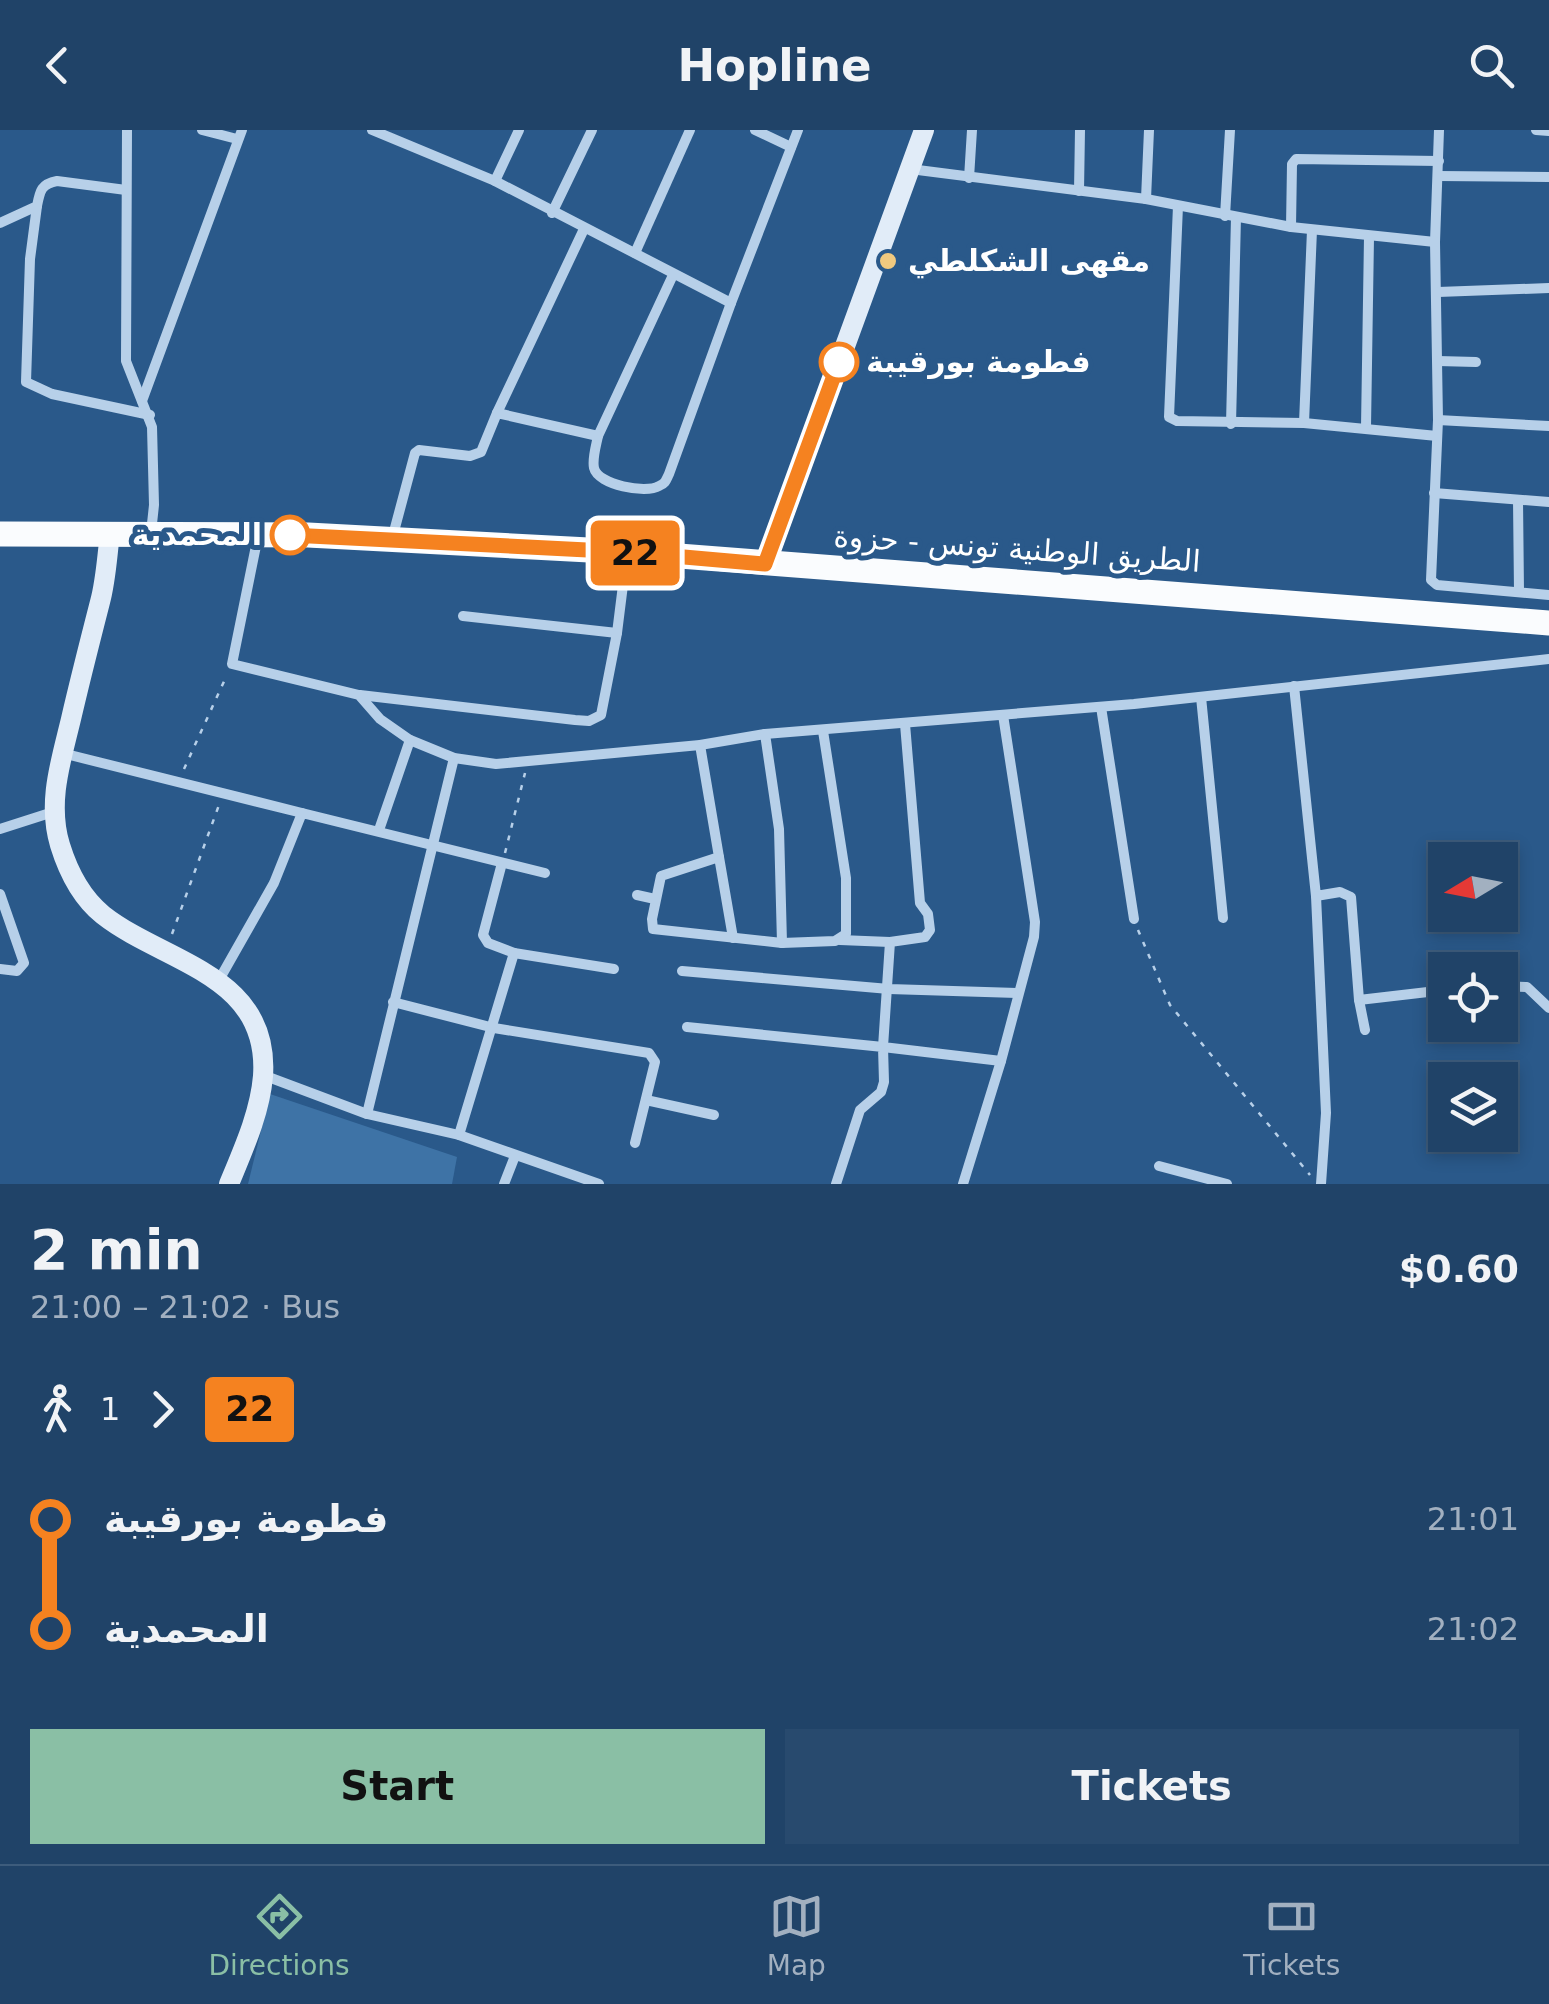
<!DOCTYPE html>
<meta charset="utf-8">
<style>
:root{--surface:#204368;--page:#284a6e;--text:#f1f3f6;--muted:#a2b0c0;--line:#3d5c7c;--accent:#8abfa5}
body{margin:0;font-family:"DejaVu Sans",Cairo,sans-serif;background:var(--page);color:var(--text);height:100vh;display:flex;flex-direction:column;font-size:38px;white-space:nowrap}
*{box-sizing:border-box;margin:0}
p{font-size:32px;color:var(--muted)}
.icon{flex:none;width:55px;height:55px;fill:none;stroke:currentColor;stroke-width:2;stroke-linecap:round;stroke-linejoin:round}
.map{position:relative;height:1054px;overflow:hidden}
.drawer{display:flex;flex-direction:column;background:var(--surface);flex:1}
.drawer>*{flex:none}
.badge{padding:0 20px;border-radius:8px;font-size:35px;line-height:65px}
.needle{width:65px;rotate:260deg}
.buttons{position:absolute;left:1428px;top:712px;display:grid;gap:20px}
.buttons a{display:grid;place-items:center;width:90px;height:90px;border-radius:0px;background:var(--surface);box-shadow:0 5px 15px #0003,0 0 0 2px var(--line);font-size:50px}
.map>.badge{position:absolute;translate:-50% -50%;box-shadow:0 0 0 5px #fff}
.legs{display:flex;align-items:center;gap:15px;height:110px;padding:0 30px;font-size:32px}
.legs p{margin-inline-start:auto}
.headline{display:flex;align-items:center;justify-content:space-between;height:170px;padding:0 30px}
h1{font-size:55px;font-weight:700;line-height:75px}
.action{display:flex;gap:20px;margin-top:auto;padding:20px 30px}
.action a{flex:1;height:115px;border-radius:0px;background:var(--accent);color:#111;font-size:40px;font-weight:700;line-height:115px;text-align:center}
.action a+a{background:var(--page);color:var(--text)}
ul{padding:0 30px;list-style:none}
li{display:flex;align-items:center;gap:35px;height:110px;font-size:38px}
li i{display:grid;place-items:center;width:15px;height:100%;margin:0 12px;background:currentColor}
li i::after{content:'';width:25px;height:25px;margin:-12px;border:8px solid;border-radius:50%;background:var(--surface)}
li p{margin-inline-start:auto}
li:first-child i{background:linear-gradient(#0000 50%,currentColor 0)}
li:last-child i{background:linear-gradient(currentColor 50%,#0000 0)}
header{display:flex;justify-content:space-between;align-items:center;height:130px;padding:0 30px;background:var(--surface);font-size:45px;font-weight:700}
.dock{display:flex;justify-content:space-around;align-items:center;height:140px;border-top:2px solid var(--line);background:var(--surface);font-size:28px;color:var(--muted)}
.dock a{display:grid;justify-items:center;gap:5px}
.dock .selected{color:var(--accent)}
.map>svg:first-child{display:block}
.green{fill:#3e73a6}
.lines{fill:none;stroke-linecap:round;stroke-linejoin:round}
.path{stroke:#b7d0e9;stroke-width:2.5;stroke-dasharray:5 8;stroke-linecap:butt}
.street{stroke:#b7d0e9;stroke-width:10}
.secondary{stroke:#e1ecf8;stroke-width:20}
.primary{stroke:#fafcfe;stroke-width:25}
.line-1-casing{stroke:#fff;stroke-width:22}
.line-1{stroke:#f58220;stroke-width:15}
.poi-dot{fill:#f0c97f;stroke:#2a598a;stroke-width:4}
.stop-1-dot{fill:#fff;stroke:#f58220;stroke-width:5}
.labels{text-anchor:middle;stroke-width:10;stroke-linejoin:round;paint-order:stroke}
.poi-label{font-size:30px;font-weight:bold;fill:#fff;stroke:#2a598a;text-anchor:start}
.stop-label{font-size:30px;font-weight:bold;fill:#fff;stroke:#2a598a;text-anchor:start}
.street-label{font-size:30px;fill:#fff;stroke:#2a598a}
</style>
<header><svg class="icon" aria-label="back" viewBox="0 0 24 24"><path d="M15 5l-7 7 7 7"/></svg>Hopline<svg class="icon" aria-label="search" viewBox="0 0 24 24"><circle cx="10" cy="10" r="6"/><path d="M15 15l6 6"/></svg></header>
<div class="map">
<svg width="1549" height="1054" viewBox="0 0 1549 1054">
<rect width="100%" height="100%" fill="#2a598a"/>
<!-- green -->
<polygon class="green" points="270,964 457,1027 452,1054 248,1054"/>
<g class="lines">
<!-- path -->
<g class="path">
<polyline points="184,639 226,547"/>
<polyline points="505,723 525,643"/>
<polyline points="1138,800 1170,875 1310,1045"/>
<polyline points="172,804 219,675"/>
</g>
<!-- street -->
<g class="street">
<polyline points="127,0 126,231 152,297 154,375 151,403"/>
<polyline points="202,0 237,9"/>
<polyline points="372,0 495,51 519,0"/>
<polyline points="755,0 791,17"/>
<polyline points="1439,0 1435,112 1438,290 1431,450 1437,455 1549,465"/>
<polyline points="1536,0 1549,1"/>
<polyline points="910,39 1146,69 1291,97 1435,112"/>
<polyline points="1438,46 1549,47"/>
<polyline points="969,48 972,0"/>
<polyline points="1079,61 1080,0"/>
<polyline points="1146,69 1149,0"/>
<polyline points="37,76 30,129 26,252 52,264 150,285"/>
<polyline points="1178,76 1169,287 1177,291 1304,293 1437,306"/>
<polyline points="552,83 592,0"/>
<polyline points="1225,86 1230,0"/>
<path d="M0,93L37,76C40,61 41,54 57,51L126,60"/>
<polyline points="1291,97 1292,34 1296,29 1439,31"/>
<polyline points="635,123 690,0"/>
<polyline points="1438,162 1549,158"/>
<polyline points="731,173 798,0"/>
<polyline points="1438,231 1476,232"/>
<polyline points="142,271 242,0"/>
<polyline points="497,283 584,99"/>
<polyline points="1438,290 1549,296"/>
<polyline points="1304,293 1312,100"/>
<polyline points="1231,294 1236,87"/>
<polyline points="1366,297 1369,107"/>
<polyline points="598,306 673,145"/>
<polyline points="1434,363 1549,372"/>
<polyline points="1518,370 1519,461"/>
<polyline points="258,406 232,534 359,565 380,589 410,610 454,628 496,634 700,615 765,604 1134,574 1549,529"/>
<path d="M392,409L415,323L419,320L470,326L481,322L497,283L598,306C596,316 592,329 594,338C598,355 646,364 659,356C666,353 666,350 669,344L731,173L495,51"/>
<polyline points="463,486 617,503"/>
<polyline points="1294,556 1316,766 1340,762 1351,767 1359,870 1365,900"/>
<polyline points="360,565 575,590 589,591 601,585 617,503 627,423"/>
<polyline points="1201,567 1223,788"/>
<polyline points="1101,577 1134,789"/>
<polyline points="905,594 920,773 928,784 930,800 925,807 890,812 883,917 1001,931"/>
<polyline points="765,604 779,699 782,813"/>
<polyline points="700,615 719,727 661,746 652,789 653,799 782,813 835,811 846,804 846,748 823,601"/>
<polyline points="62,623 302,683"/>
<polyline points="0,699 53,682"/>
<polyline points="379,700 410,610"/>
<polyline points="719,727 733,808"/>
<polyline points="0,764 24,833 17,841 0,839"/>
<polyline points="637,765 655,769"/>
<polyline points="1316,766 1326,983 1321,1054"/>
<polyline points="840,810 890,812"/>
<polyline points="514,823 614,839"/>
<polyline points="682,841 889,859 1017,863"/>
<polyline points="219,850 274,753 302,683 545,743"/>
<polyline points="1500,856 1527,857 1549,878"/>
<polyline points="1359,870 1445,860"/>
<polyline points="393,872 494,898 649,923 655,932 635,1013"/>
<polyline points="687,897 883,917 884,952 881,962 860,980 836,1054"/>
<polyline points="263,945 367,984 459,1005 599,1054"/>
<polyline points="646,970 714,985"/>
<polyline points="367,984 454,628"/>
<polyline points="459,1005 514,823 488,813 483,805 502,733"/>
<polyline points="1159,1036 1227,1054"/>
<polyline points="504,1054 515,1026"/>
<polyline points="963,1054 1001,931 1034,807 1035,792 1003,585"/>
</g>
<!-- secondary -->
<g class="secondary">
<path d="M110,404C107,426 106,450 100,472C90,511 80,550 71,589C61,631 47,672 60,715C68,741 82,768 103,785C164,833 270,844 263,946C260,983 243,1020 229,1054"/>
<polyline points="765,435 924,0"/>
</g>
<!-- primary -->
<polyline class="primary" points="0,404 308,405 627,422 1549,493"/>
</g>
<g class="lines">
<!-- line-1 casing -->
<g class="line-1-casing">
<polyline id="line-1" points="290,405 627,422 765,434 839,232"/>
</g>
<!-- line-1 -->
<use href="#line-1" class="line-1"/>
</g>
<!-- markers -->
<circle class="poi-dot" cx="888" cy="131" r="10"/>
<g class="stop-1-dot">
<circle cx="839" cy="232" r="18"/>
<circle cx="290" cy="405" r="18"/>
</g>
<g class="labels">
<!-- poi labels -->
<g class="poi-label">
<text x="908" y="141">مقهى الشكلطي</text>
</g>
<!-- stop labels -->
<g class="stop-label">
<text x="866" y="242">فطومة بورقيبة</text>
<text x="262" y="415" text-anchor="end">المحمدية</text>
</g>
<!-- street labels -->
<g class="street-label">
<text transform="translate(1017 419) rotate(4)" y="10">الطريق الوطنية تونس - حزوة</text>
</g>
</g>
</svg>
<div class="buttons">
<a><svg class="needle" viewBox="-14 -14 28 28"><path d="M0-13l5 13h-10z" fill="#e53935"/><path d="M0 13l5-13h-10z" fill="#a2b0c0"/></svg></a>
<a><svg class="icon" aria-label="locate" viewBox="0 0 24 24"><circle cx="12" cy="12" r="6"/><path d="M12 2v4M12 18v4M2 12h4M18 12h4"/></svg></a>
<a><svg class="icon" aria-label="layers" viewBox="0 0 24 24"><path d="M12 4l9 5-9 5-9-5zM3 14l9 5 9-5"/></svg></a>
</div>
<b class="badge" style="left:635px;top:423px;background:#f58220;color:#111">22</b>
</div>
<section class="drawer">
<div class="headline"><div><h1>2 min</h1><p>21:00 – 21:02 · Bus</p></div><b>$0.60</b></div>
<div class="legs"><svg class="icon" aria-label="walk" viewBox="0 0 24 24"><circle cx="13" cy="4" r="2"/><path d="M13 8l-2 6 4 7M11 14l-3 7M7 12l3-4h3l4 4"/></svg>1<svg class="icon" aria-label="forward" viewBox="0 0 24 24"><path d="M9 5l7 7-7 7"/></svg><b class="badge" style="background:#f58220;color:#111">22</b></div>
<ul>
<li><i style="color:#f58220"></i><b>فطومة بورقيبة</b><p>21:01</p></li>
<li><i style="color:#f58220"></i><b>المحمدية</b><p>21:02</p></li>
</ul>
<div class="action"><a>Start</a><a>Tickets</a></div>
</section>
<nav class="dock">
<a class="selected"><svg class="icon" aria-label="directions" viewBox="0 0 24 24"><path d="M12 3l9 9-9 9-9-9zM9 14v-3h6M13 9l2 2-2 2"/></svg>Directions</a>
<a><svg class="icon" aria-label="map" viewBox="0 0 24 24"><path d="M3 6l6-2 6 2 6-2v14l-6 2-6-2-6 2zM9 4v14M15 6v14"/></svg>Map</a>
<a><svg class="icon" aria-label="tickets" viewBox="0 0 24 24"><path d="M3 7h18v10H3zM15 7v10"/></svg>Tickets</a>
</nav>
